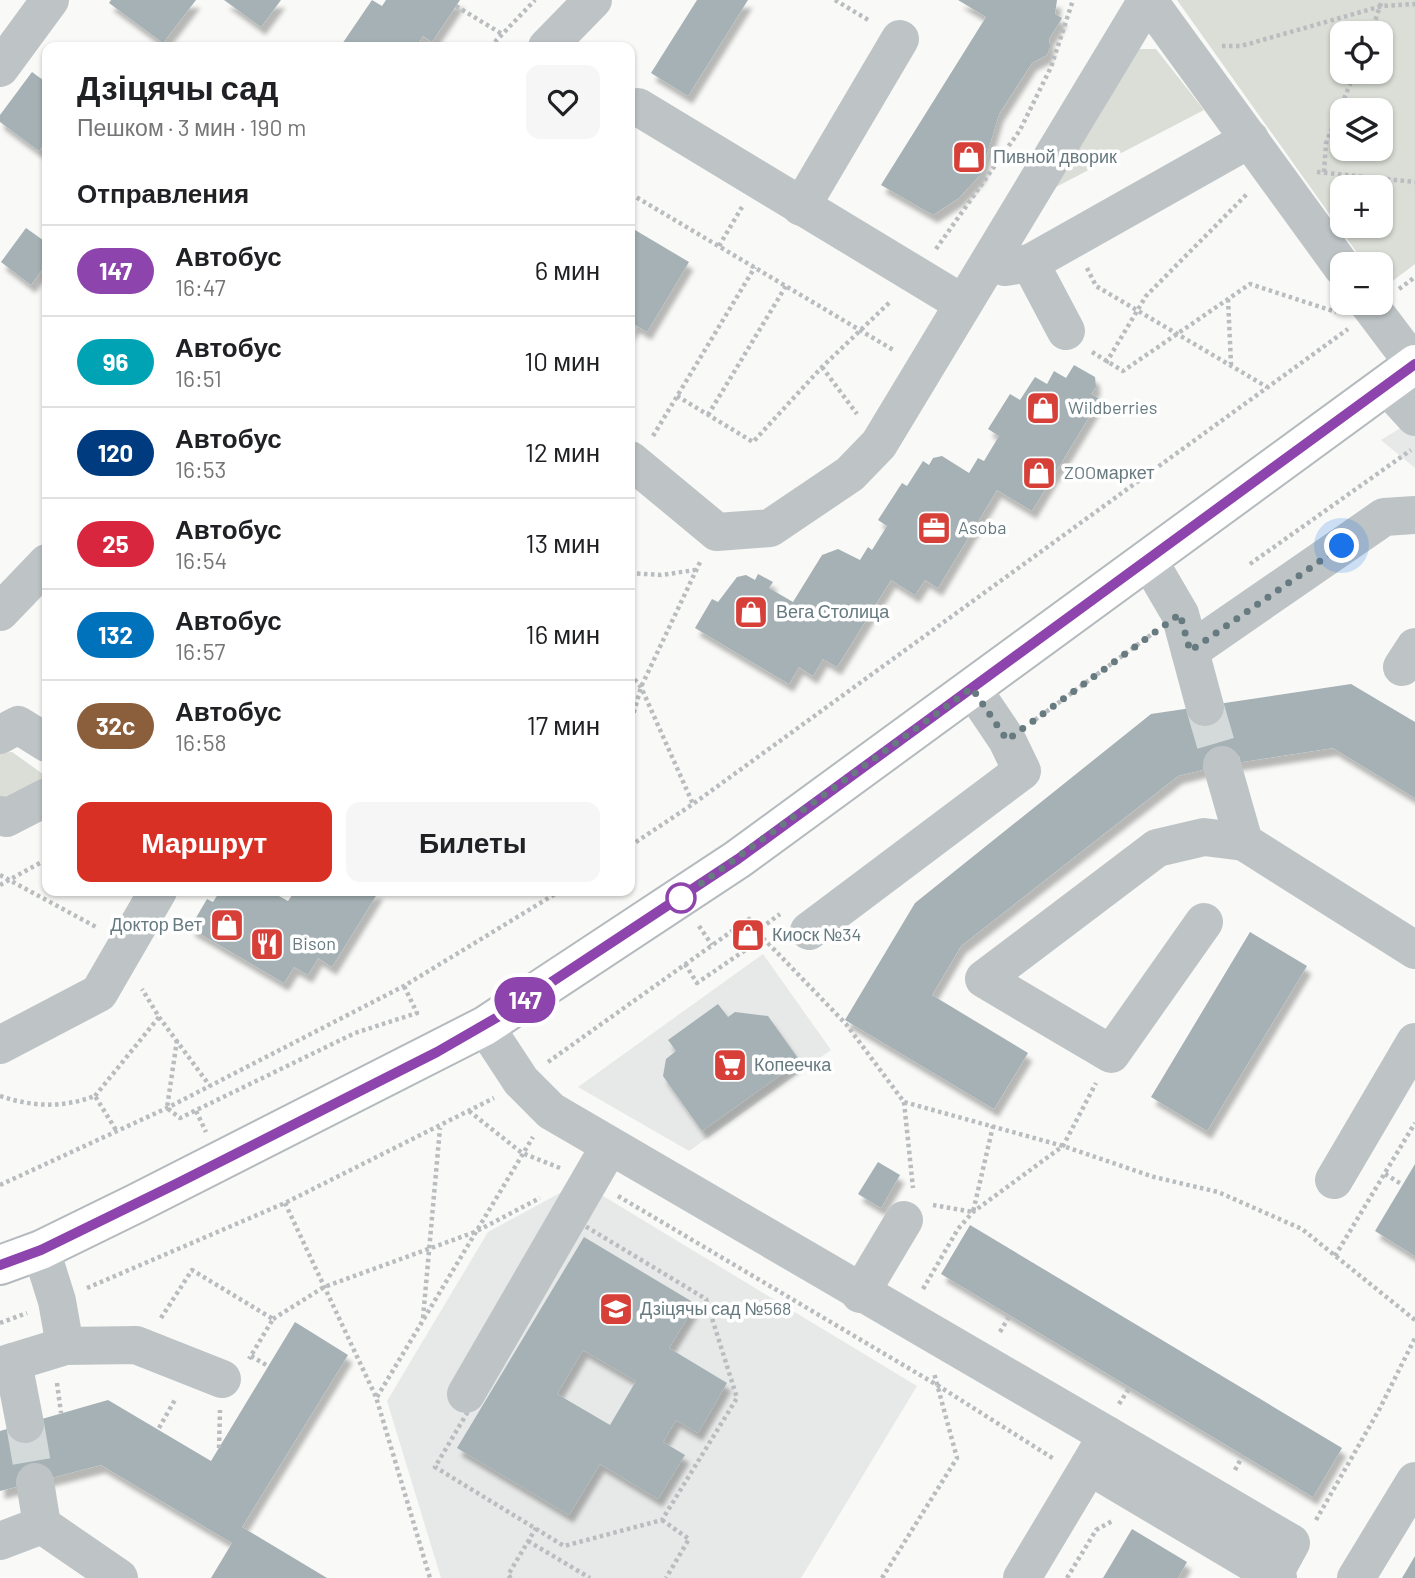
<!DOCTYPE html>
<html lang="ru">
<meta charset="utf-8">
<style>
:root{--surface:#fff;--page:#f6f6f6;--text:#202124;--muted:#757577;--line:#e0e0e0;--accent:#d93025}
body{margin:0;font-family:Barlow,sans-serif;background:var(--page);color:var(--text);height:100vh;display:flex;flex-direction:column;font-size:26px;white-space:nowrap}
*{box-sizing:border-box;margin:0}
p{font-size:23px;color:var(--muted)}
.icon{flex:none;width:38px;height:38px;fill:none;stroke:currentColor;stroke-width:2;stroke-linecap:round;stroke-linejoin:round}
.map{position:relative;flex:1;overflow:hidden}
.sheet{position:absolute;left:42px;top:42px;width:593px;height:854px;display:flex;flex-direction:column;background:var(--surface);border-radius:14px;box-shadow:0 2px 5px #0004}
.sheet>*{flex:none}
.badge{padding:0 14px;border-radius:23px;font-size:24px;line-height:46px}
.controls{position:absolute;left:1330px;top:21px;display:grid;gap:14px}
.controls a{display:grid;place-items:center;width:63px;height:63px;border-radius:14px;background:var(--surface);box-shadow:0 2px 5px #0004;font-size:35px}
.you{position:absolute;width:35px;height:35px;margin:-18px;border:5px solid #fff;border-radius:50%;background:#1a73e8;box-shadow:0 0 0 10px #1a73e833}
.map>.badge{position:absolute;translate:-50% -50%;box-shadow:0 0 0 4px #fff}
h2{padding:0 35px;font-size:26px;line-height:63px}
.round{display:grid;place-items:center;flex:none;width:74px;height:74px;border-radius:14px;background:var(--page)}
.headline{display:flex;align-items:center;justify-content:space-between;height:119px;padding:0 35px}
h1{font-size:33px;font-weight:700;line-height:52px}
.button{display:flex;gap:14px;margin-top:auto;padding:14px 35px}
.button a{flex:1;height:80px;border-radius:14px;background:var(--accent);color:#fff;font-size:28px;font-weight:700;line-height:80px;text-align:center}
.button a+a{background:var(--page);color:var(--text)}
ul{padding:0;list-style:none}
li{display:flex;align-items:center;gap:21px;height:91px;padding:0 35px;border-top:2px solid var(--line)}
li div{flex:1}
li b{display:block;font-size:26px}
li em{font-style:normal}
li .badge{min-width:77px;font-weight:700;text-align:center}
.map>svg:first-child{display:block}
.built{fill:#e7e9e8}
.green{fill:#daded6;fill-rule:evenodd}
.building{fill:#a5b1b4;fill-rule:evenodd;filter:url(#shadow)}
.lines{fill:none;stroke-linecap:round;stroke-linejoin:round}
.minor-tunnel{stroke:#d4d9d9;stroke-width:38;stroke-dasharray:38 19;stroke-linecap:butt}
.major-casing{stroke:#b4babd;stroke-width:42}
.path{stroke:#b9bdbf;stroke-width:4.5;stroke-dasharray:3.5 3.5;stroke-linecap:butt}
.minor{stroke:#bec4c6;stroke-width:38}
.major{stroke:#fff;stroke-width:38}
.line-casing{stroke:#fff;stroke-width:16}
.line{stroke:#8e44ad;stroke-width:10}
.walk{stroke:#667a80;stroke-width:7;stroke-dasharray:0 12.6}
.stop-dot{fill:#fff;stroke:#8e44ad;stroke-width:3.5}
.labels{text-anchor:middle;stroke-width:7;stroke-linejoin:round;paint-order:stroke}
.poi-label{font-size:18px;fill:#667a80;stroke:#fff;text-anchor:start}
</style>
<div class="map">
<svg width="1415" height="1578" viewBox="0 0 1415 1578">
<defs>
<filter id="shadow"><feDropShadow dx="4.5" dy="8" stdDeviation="2" flood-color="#0004"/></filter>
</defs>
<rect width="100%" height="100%" fill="#f9f9f7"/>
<!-- built -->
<g class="built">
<polygon points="1415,419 1415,468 1381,440"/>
<polygon points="763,954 831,1050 689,1151 578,1087"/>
<polygon points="580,1182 917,1386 801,1578 441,1578 387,1401 488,1232"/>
</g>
<!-- green -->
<g class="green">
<path d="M1177,0H1415V264L1382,289L1381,264H1365ZM1342,33H1381V72H1342ZM1342,110H1381V149H1342ZM1381,187V226H1342V187Z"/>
<polygon points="1139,49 1156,49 1204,110 1052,189"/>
<polygon points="12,752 47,777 0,802 0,753"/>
</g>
<!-- building -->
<g class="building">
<polygon points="111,0 196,0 163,43 109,3"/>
<polygon points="224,0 281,0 261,27"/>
<polygon points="372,0 382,6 386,0 460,0 432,42 423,36 416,47 340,47"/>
<polygon points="697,0 748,0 688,96 651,73"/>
<polygon points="958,0 1057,0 1055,14 1062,18 1049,39 1050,47 1047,55 1032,63 999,114 981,174 959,198 933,215 881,185 986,17"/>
<polygon points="32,72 47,83 47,140 39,151 0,122 0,115"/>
<polygon points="630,227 689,262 647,332 635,325 630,334"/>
<polygon points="26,228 47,243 47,263 31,285 1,262"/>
<polygon points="1074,365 1095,377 1096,387 1091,394 1100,399 1032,511 997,490 938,588 925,580 915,595 891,580 837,667 823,659 813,676 799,667 789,684 695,628 712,599 718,602 737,577 746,575 755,580 758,574 773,582 769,588 793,602 822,555 838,549 860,560 868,547 872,550 887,526 878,520 889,503 902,483 907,486 923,461 929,465 933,458 942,456 969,473 978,458 984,461 999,436 988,429 1010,394 1020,400 1035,377 1047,384 1054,371 1066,378"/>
<polygon points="1351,684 1415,722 1415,798 1333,748 1222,765 1178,776 961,946 932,995 1028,1053 994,1109 845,1020 915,903 1151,714"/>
<polygon points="220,891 270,891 288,901 295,891 379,891 332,967 318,958 308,975 294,967 284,983 190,928 207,899 213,902"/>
<polygon points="1250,932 1307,966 1207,1131 1151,1097"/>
<polygon points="718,1004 728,1017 735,1012 768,1016 800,1061 702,1131 663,1076 666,1059 676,1051 668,1040"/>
<polygon points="878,1162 900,1175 881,1208 858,1194"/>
<polygon points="1415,1164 1415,1256 1375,1231"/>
<polygon points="970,1225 1342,1448 1313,1497 941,1274"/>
<path d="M584,1237L696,1304L669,1348L727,1383L698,1433L676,1420L663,1442L685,1455L658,1499L600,1464L569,1515L457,1448ZM583,1350L636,1381L610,1425L557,1394Z"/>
<polygon points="295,1322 348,1355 242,1527 327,1578 211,1578 232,1543 101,1465 0,1491 0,1431 108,1400 211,1461"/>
<polygon points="1132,1529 1187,1562 1178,1578 1103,1578"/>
<polygon points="1415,1556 1415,1578 1402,1578"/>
</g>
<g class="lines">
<!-- minor-tunnel -->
<g class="minor-tunnel">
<polyline points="1205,707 1222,765"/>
<polyline points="25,1424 35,1482"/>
</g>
<!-- major casing -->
<g class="major-casing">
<polyline id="major" points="0,1265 41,1250 137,1203 485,1026 738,859 1415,364"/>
</g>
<!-- path -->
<g class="path">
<polyline points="835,0 870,21"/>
<polyline points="456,6 502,34"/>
<polyline points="1371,33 1382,0"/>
<polyline points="1222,46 1241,46 1382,6 1415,4"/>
<polyline points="490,47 535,0"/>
<polyline points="1317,172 1415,182"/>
<polyline points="1324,172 1326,143 1355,72"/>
<polyline points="630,198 636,197 895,351"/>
<polyline points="719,246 742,207"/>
<polyline points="936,249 1020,130 1051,67 1073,0"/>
<polyline points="1087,268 1096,286 1267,387"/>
<polyline points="1399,289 1415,277"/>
<polyline points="1228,299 1231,364"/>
<polyline points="1092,352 1123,371 1250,284 1336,312"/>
<polyline points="1106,363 1146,296 1248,193"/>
<polyline points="822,367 857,414"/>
<polyline points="677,396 753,442 822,367 891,301"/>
<polyline points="708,415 786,286"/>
<polyline points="653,436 755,267"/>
<polyline points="1250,564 1411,450"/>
<polyline points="630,573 661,575 695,570"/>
<polyline points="630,674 641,687 693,804"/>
<polyline points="1035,720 1152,634"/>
<polyline points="630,726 641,687 701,560"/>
<polyline points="630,846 693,804 1348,329"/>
<polyline points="0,875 98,928"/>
<polyline points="0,885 47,859"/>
<polyline points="699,926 712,945"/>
<polyline points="763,938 846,1024 904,1102 1063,1146 1154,1177 1218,1192 1302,1229 1415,1320"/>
<polyline points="685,964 697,983 763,938 757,931"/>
<polyline points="159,1017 210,1086"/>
<polyline points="177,1040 167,1108 180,1118 355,1033 417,1013 404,986"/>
<polyline points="548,1062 749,919 757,931 780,914"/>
<path d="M0,1096C33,1107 62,1108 95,1096L116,1130"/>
<polyline points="95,1096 159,1017 142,989"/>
<polyline points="904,1102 913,1188"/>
<polyline points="196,1111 206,1132"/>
<polyline points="469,1111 522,1153 560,1168"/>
<polyline points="1385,1174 1403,1185"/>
<polyline points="0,1185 167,1108 404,986 560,891"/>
<polyline points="618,1196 937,1385 1054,1459"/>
<polyline points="285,1203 376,1397 430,1578"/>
<polyline points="933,1205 973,1212 993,1126"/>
<polygon points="580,1223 706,1299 737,1398 662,1520 564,1546 435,1467"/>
<polyline points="1335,1256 1415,1123"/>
<polyline points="87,1288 285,1203 494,1098"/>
<polyline points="923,1289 958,1229 973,1212 1063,1146 1096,1083"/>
<polyline points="161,1318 192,1270 273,1319 249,1359"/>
<polyline points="423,1318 440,1128"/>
<polyline points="273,1319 324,1287 475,1232 540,1198"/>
<polyline points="0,1323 27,1313"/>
<polyline points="1000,1332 1010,1315"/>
<polyline points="251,1356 268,1366"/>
<polyline points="57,1383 61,1413"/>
<polyline points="377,1397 533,1137"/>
<polyline points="1119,1404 1130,1387"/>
<polyline points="159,1428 176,1398"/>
<polyline points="219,1448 220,1410"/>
<polyline points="1235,1470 1243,1455"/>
<polyline points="662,1520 689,1539 666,1578"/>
<polyline points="1316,1520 1379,1410 1415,1338"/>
<polyline points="528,1541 590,1578"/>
<polyline points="511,1578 508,1575 536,1528"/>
<polyline points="882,1578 957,1458 934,1373"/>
<polyline points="1067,1578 1096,1530 1114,1520"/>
</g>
<!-- minor -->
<g class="minor">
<polyline points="1148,0 1342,267"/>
<polyline points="547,47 593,0"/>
<polyline points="0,68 50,0"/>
<polyline points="630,108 638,107 962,303"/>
<polyline points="801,207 900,39"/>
<polyline points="1030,263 1250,139"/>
<polyline points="1005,267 1030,263 1066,331"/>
<polyline points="1368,303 1414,364"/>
<polyline points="1386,385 1415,417"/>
<polyline points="630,460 717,532 770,528 850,474 879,444 1147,0"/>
<polyline points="1149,561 1180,614 1205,707"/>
<polyline points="0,612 47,563"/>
<polyline points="1190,651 1384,517 1415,515"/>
<polyline points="1402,667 1415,647"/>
<polyline points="0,735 18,725 47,743"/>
<polyline points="1222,765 1244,842 1415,950"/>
<polyline points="0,815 6,818 47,797"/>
<polyline points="1204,922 1111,1054 984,979 1157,848 1204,837 1244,842"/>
<polyline points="809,931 1022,771 1007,740 972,688"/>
<polyline points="485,1026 521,1081 551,1111 1107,1435 1089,1466 1278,1578"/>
<polyline points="0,1045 99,993 158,891"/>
<polyline points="1334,1180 1415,1042"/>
<polyline points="41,1250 57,1301 65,1346"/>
<polyline points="860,1294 904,1220"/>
<polyline points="13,1362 25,1424"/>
<polyline points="0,1366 65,1346 136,1345 222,1379"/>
<polyline points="466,1394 609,1147"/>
<polyline points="1107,1435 1291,1543 1273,1576"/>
<polyline points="35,1482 42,1525 119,1578"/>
<polyline points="0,1541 42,1525"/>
<polyline points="1022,1578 1089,1466"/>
<polyline points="1356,1578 1415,1481"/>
</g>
<!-- major -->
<use href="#major" class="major"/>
</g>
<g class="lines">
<!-- line casing -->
<g class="line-casing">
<polyline id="line" points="0,1265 41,1250 178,1183 437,1052 503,1014 738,859 1415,364"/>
</g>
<!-- line -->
<use href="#line" class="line"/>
<!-- walk -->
<polyline class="walk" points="681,898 972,688 1007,740 1180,614 1190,651 1342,546"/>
</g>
<!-- icons -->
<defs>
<g id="shop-square" transform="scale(1.75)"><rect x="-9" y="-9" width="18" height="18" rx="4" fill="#d73f39" stroke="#fff"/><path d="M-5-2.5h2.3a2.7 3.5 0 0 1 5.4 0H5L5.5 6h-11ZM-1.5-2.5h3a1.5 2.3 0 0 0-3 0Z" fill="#fff"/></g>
<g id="office-square" transform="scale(1.75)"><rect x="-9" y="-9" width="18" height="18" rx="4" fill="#d73f39" stroke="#fff"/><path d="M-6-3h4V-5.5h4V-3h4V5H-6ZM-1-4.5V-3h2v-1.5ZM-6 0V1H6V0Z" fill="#fff"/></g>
<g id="restaurant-square" transform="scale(1.75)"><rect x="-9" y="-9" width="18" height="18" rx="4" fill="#d73f39" stroke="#fff"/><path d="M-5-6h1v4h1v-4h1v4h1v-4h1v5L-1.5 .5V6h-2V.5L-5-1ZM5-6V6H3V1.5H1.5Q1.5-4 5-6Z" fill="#fff"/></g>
<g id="supermarket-square" transform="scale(1.75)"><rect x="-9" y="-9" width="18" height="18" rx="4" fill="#d73f39" stroke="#fff"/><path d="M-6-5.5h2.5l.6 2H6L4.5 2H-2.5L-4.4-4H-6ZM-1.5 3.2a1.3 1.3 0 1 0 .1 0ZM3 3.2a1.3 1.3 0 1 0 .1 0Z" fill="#fff"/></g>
<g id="school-square" transform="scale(1.75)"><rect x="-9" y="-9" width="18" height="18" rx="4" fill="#d73f39" stroke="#fff"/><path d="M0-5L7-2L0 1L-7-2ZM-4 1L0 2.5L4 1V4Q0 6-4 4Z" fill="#fff"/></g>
</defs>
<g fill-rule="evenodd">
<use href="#shop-square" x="969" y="157"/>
<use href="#shop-square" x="1043" y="408"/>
<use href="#shop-square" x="1039" y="473"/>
<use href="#office-square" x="934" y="528"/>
<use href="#shop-square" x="751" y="612"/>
<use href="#shop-square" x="227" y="925"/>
<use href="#shop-square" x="748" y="935"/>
<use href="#restaurant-square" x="267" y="944"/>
<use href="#supermarket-square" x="730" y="1065"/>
<use href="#school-square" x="616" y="1309"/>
</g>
<!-- markers -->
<circle class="stop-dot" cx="681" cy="898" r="14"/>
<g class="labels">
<!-- poi labels -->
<g class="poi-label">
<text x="993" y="163">Пивной дворик</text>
<text x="1068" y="414">Wildberries</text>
<text x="1064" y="479">ZOOмаркет</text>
<text x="958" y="534">Asoba</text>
<text x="776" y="618">Вега Столица</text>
<text x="202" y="931" text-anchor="end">Доктор Вет</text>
<text x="772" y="941">Киоск №34</text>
<text x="292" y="950">Bison</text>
<text x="754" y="1071">Копеечка</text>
<text x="640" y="1315">Дзіцячы сад №568</text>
</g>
</g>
</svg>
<div class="controls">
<a><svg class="icon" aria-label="locate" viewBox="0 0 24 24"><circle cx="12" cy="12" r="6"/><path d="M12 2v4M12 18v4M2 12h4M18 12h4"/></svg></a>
<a><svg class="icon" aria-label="layers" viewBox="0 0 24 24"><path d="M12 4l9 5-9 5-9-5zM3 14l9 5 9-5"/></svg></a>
<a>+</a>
<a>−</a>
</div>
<div class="you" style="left:1342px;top:546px"></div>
<b class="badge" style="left:525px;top:1000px;background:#8e44ad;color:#fff">147</b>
<section class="sheet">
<div class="headline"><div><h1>Дзіцячы сад</h1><p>Пешком · 3 мин · 190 m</p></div><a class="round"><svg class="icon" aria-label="heart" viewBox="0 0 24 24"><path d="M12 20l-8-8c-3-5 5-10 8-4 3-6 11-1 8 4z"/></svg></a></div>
<h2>Отправления</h2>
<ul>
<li><span class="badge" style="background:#8e44ad;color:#fff">147</span><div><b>Автобус</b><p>16:47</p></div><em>6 мин</em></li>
<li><span class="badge" style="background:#00a3b4;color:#fff">96</span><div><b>Автобус</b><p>16:51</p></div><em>10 мин</em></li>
<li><span class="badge" style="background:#003b80;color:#fff">120</span><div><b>Автобус</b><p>16:53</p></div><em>12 мин</em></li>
<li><span class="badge" style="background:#d7263d;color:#fff">25</span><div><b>Автобус</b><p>16:54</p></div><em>13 мин</em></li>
<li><span class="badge" style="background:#0072bc;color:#fff">132</span><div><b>Автобус</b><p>16:57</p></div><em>16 мин</em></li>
<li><span class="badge" style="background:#8b5e3c;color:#fff">32с</span><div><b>Автобус</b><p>16:58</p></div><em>17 мин</em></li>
</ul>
<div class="button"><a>Маршрут</a><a>Билеты</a></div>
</section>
</div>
